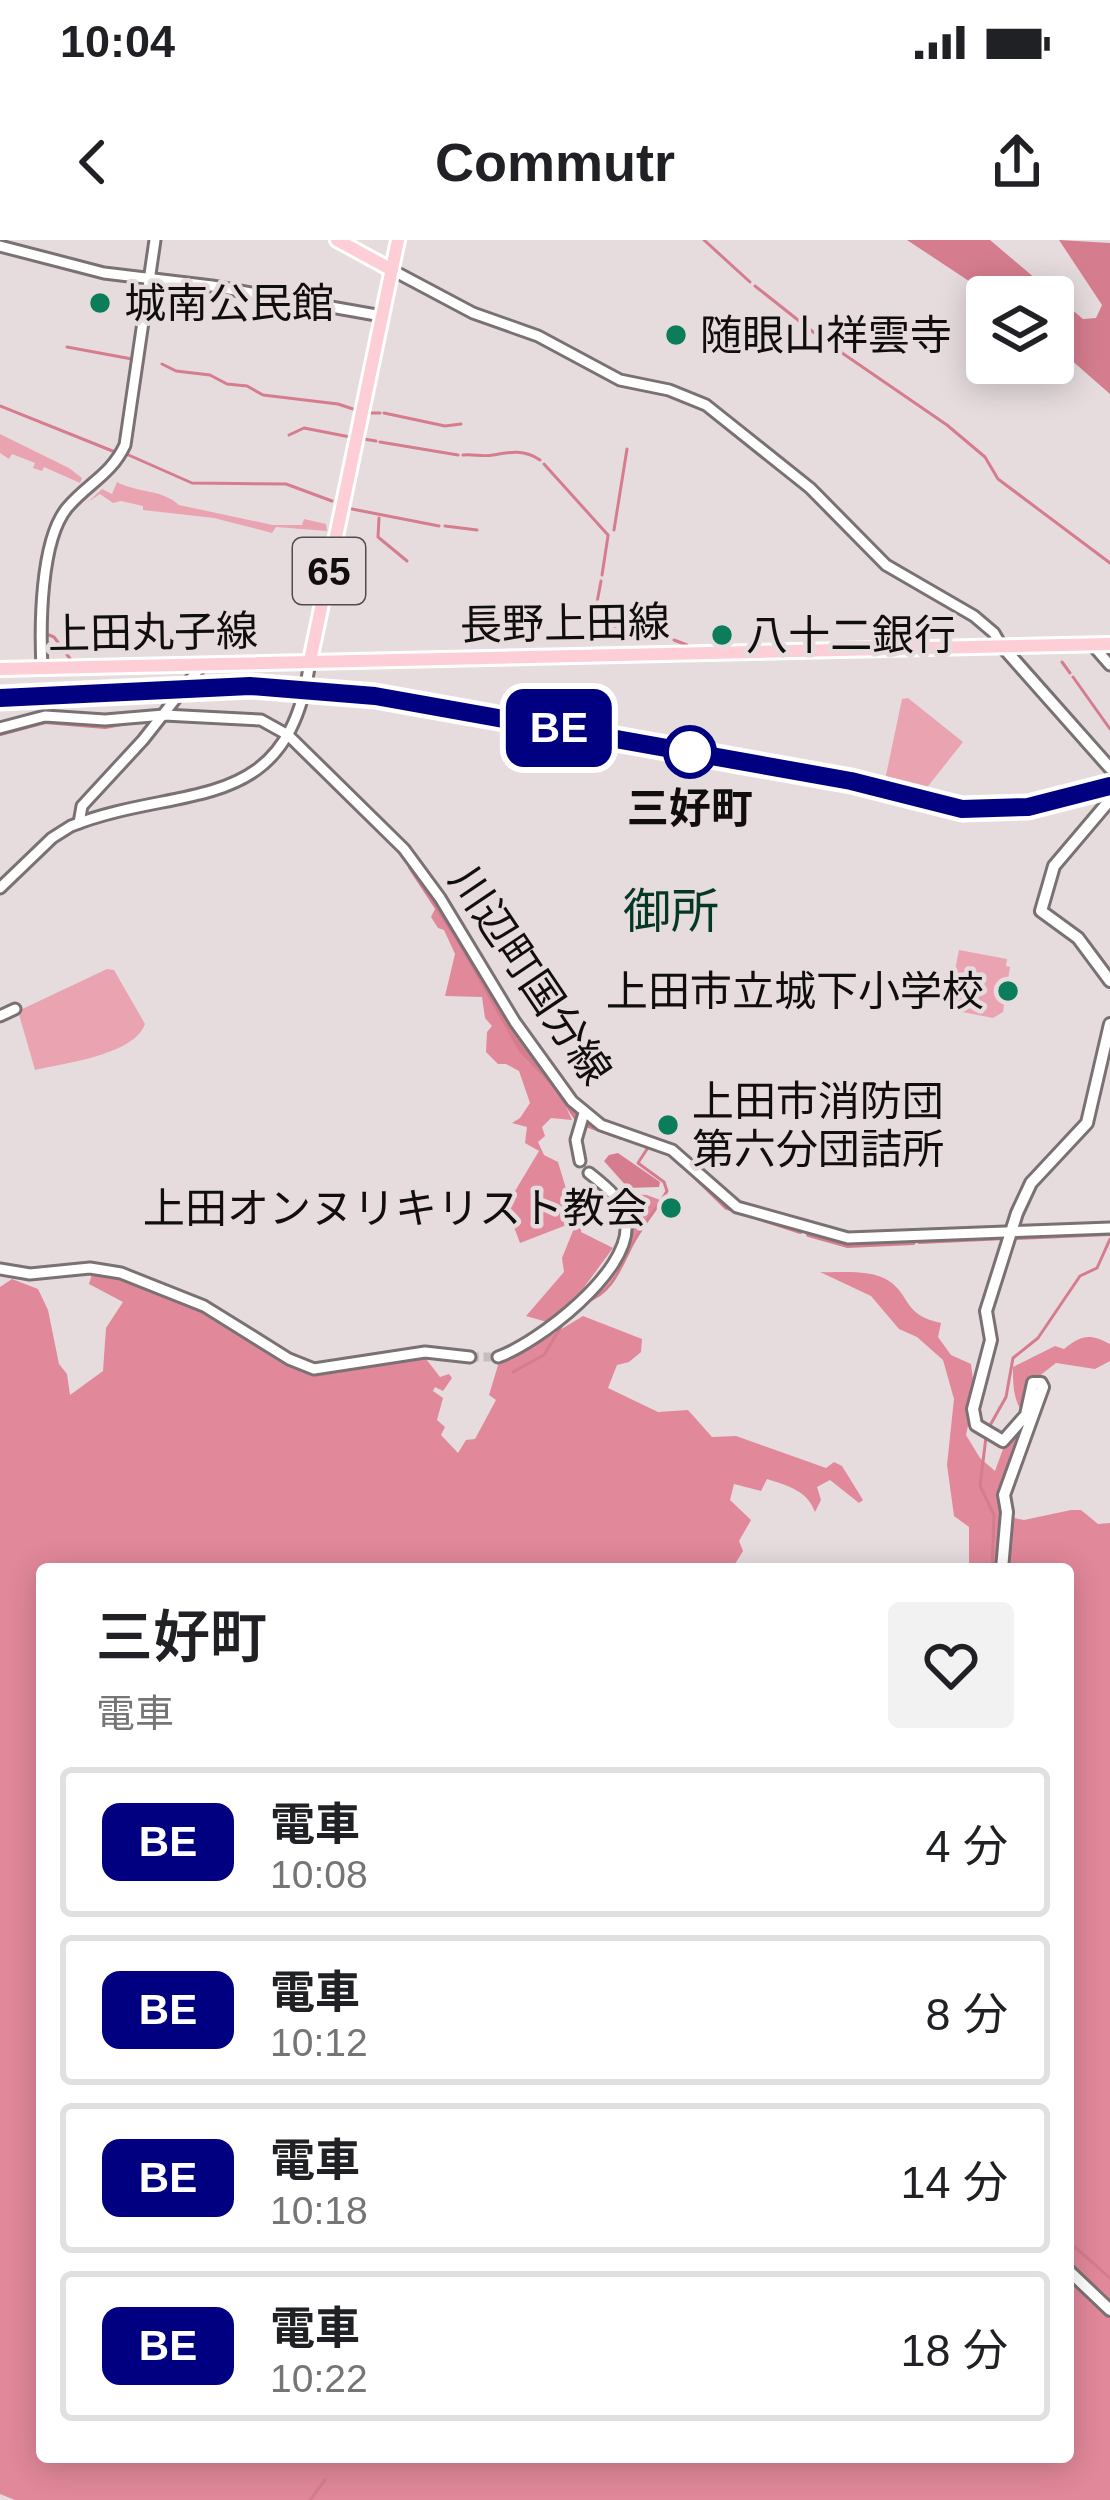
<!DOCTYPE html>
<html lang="ja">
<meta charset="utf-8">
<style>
:root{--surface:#fff;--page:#f2f2f2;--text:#202124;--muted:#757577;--line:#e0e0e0}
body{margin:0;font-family:Arial,"Noto Sans JP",sans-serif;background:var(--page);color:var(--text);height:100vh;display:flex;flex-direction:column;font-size:45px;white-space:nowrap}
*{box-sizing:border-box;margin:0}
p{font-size:39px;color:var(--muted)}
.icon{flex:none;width:66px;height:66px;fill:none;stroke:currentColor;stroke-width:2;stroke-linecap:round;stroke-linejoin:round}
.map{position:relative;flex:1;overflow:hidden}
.side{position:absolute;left:36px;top:1323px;width:1038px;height:900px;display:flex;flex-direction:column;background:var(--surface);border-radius:12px;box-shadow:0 6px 30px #0003}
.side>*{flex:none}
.badge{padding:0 24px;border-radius:18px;font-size:42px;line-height:78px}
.controls{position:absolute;left:966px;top:36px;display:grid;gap:24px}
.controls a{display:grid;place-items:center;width:108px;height:108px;border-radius:12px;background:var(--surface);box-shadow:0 6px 30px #0003;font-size:60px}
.map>.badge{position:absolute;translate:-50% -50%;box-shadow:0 0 0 6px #fff}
.round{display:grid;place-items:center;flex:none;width:126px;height:126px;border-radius:12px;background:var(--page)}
.summary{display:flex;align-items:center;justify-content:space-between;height:204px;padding:0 60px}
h1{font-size:57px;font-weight:600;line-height:90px}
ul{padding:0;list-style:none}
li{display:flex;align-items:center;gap:36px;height:150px;margin:0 24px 18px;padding:0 36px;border:6px solid var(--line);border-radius:12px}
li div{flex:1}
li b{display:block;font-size:45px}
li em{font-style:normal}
li .badge{min-width:132px;font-weight:700;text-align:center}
.status{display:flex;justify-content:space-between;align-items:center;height:84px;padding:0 60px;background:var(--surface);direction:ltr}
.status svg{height:33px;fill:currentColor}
header{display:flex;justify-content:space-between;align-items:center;height:156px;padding:0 60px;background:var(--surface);font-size:54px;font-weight:600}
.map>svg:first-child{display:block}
.green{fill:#eaa4b1}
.forest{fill:#e1889a}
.water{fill:#d57d8f}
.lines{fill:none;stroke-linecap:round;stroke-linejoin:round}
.stream{stroke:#d57d8f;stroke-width:3}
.canal{stroke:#d57d8f;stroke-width:6}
.tertiary-tunnel{stroke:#c6bdbf;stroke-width:9;stroke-dasharray:9 4.5;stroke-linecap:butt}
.tertiary-casing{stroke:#7a7172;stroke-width:15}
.secondary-casing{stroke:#7a7172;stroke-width:16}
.primary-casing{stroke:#fff;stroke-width:18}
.tertiary{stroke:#fff;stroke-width:9}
.secondary{stroke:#fff;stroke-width:10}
.primary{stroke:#feced7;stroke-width:12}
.rail-casing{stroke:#3c3838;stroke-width:8}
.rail{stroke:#e6dcde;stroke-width:3;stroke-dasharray:9;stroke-linecap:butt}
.line-casing{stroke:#fff;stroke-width:27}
.line{stroke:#000080;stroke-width:18}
.poi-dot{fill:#0c7d5a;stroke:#e6dcde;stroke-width:4.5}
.stop-dot{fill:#fff;stroke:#000080;stroke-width:6}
.labels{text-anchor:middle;stroke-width:9;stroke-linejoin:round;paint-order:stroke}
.shield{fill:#e6dcde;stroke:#514c4c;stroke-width:3}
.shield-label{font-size:39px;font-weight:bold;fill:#110e0e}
.poi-label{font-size:42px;fill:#110e0e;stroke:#e6dcde;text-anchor:start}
.street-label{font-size:42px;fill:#110e0e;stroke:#e6dcde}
.stop-label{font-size:42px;font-weight:bold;fill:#110e0e;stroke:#e6dcde}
.quarter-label{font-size:48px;fill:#053726;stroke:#e6dcde}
</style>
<div class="status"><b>10:04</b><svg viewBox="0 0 49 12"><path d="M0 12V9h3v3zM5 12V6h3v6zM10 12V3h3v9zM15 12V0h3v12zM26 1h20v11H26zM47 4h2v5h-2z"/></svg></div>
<header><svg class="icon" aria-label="back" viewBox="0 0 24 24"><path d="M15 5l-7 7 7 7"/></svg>Commutr<svg class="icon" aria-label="share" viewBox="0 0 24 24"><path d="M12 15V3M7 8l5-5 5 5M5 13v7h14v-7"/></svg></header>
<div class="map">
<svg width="1110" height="2260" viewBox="0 0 1110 2260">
<rect width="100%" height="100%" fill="#e6dcde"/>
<!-- green -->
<g class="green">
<polygon points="0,194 69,228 82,238 80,243 44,227 42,231 33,228 35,223 12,214 9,219 0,213"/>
<path d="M117,242C137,253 162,249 179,265L273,285H302L304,279L326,284L327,291L276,287L272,293L214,278L143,270V266L121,261L113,263L100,254L88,262L102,249L112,254Z"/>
<polygon points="908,458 963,502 925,550 885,540 902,459"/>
<polygon points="959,710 1007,719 1006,726 1010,727 1003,772 993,778 947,769"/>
<path d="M107,729L114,730L145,784C134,815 65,823 35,830L18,771Z"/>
</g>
<!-- forest -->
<g class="forest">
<polygon points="436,667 548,829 572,880 551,878 542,887 545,896 538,902 544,915 558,922 570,962 586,975 581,992 613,1008 582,1050 547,1082 526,1076 564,1032 562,1018 577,981 520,1003 506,966 539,911 525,903 527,887 512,883 520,878 530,863 519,831 506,824 498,824 486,812 487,792 492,786 485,778 482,757 445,756 455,714 444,690 438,688 431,677"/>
<path d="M626,954L647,955L660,960C651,975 641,988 632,1002C617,1024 614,1051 585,1061C608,1043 627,1014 630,983C630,973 626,963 626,954Z"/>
<path d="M93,1030L106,1031L204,1069L311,1130L423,1115L440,1137L449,1134L452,1138L443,1151L435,1147L433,1151L443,1158L437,1180L445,1187L441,1195L458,1213L466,1200L475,1199L496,1160L489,1155L499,1122L530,1108L583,1076L642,1099L641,1112L629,1122L617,1125L608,1148L658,1172L688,1170L712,1197L736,1196L826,1228L834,1222L842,1226L863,1260L859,1263L830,1240L817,1247L821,1260L815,1272C807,1250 788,1246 767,1239L761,1251L734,1244L730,1260L751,1280L739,1301L743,1311L732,1329H42V2217H1068V2033L1110,2072V2260H15L0,2254V1047L12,1039L38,1049L48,1070L59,1124L67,1134L70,1155L103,1131L106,1088L123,1062L89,1044Z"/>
<path d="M820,1032C841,1033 871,1029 889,1041C911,1056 903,1075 941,1083L938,1097L951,1115L971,1124L975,1154L966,1195L980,1218L995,1231L1004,1206L1027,1177C1013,1164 1013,1145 1013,1127L1055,1106L1064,1109C1081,1095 1090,1093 1110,1104V1121L1095,1129L1056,1123L1038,1137C1042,1156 1030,1174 1023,1193C1007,1235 1005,1284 1001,1329H969V1287L954,1276L947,1225L954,1159L943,1120L917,1097L899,1089L871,1056Z"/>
<polygon points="1071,1270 1081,1270 1098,1284 1110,1283 1110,2065 1068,2022 1068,1329 1004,1329 1009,1277 1024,1280"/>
</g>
<!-- water -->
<g class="water">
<polygon points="907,0 990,0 1083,79 1096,78 1102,65 1059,0 1110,3 1110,154 1053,104 1053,57 993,57"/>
<polygon points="618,913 660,942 659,947 628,948 604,921 609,915"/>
</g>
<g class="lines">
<!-- stream -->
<g class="stream">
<polyline points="704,0 750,42"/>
<polyline points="755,46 822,99"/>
<polyline points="829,104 947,185 985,217 998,239 1110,323"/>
<polyline points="67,107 132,119"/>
<polyline points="162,124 176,131 210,135 227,144 247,146 263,155 338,164 356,170"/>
<polyline points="0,166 115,212"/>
<polyline points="368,173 380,173"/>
<polyline points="384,173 445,186 461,184"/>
<polyline points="289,195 304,188 350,197"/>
<polyline points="364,199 376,201"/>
<polyline points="380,202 458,215"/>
<polyline points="124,213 192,243 286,244 332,261"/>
<path d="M463,215C473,214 484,217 493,215C510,212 524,209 540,220"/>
<polyline points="544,224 608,295"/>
<polyline points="352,269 439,286"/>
<polyline points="379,278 378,297 407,321"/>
<polyline points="445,286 477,290"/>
<polyline points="614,290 627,209"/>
<polyline points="602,335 608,296"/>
<polyline points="595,382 669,398"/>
<polyline points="44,393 54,397 71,420"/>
<polyline points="590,400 601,341"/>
<polyline points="674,400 687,405"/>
<polyline points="1062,422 1070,433"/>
<polyline points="1073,437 1110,489"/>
<path d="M585,1062C610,1054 618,1033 629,1011C638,990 656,971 667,951L664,942L638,923L649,906"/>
<polyline points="513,1132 544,1115 565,1080"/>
<polyline points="988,1189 1006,1157 1013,1118 1038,1098 1080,1036 1097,1028 1110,999"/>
<polyline points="986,1197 980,1246 994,1275 992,1329"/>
<polyline points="1068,2001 1110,2038"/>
<polyline points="310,2260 325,2240"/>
</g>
<!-- canal -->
<g class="canal">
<polyline points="0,493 45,481 105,486 127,482"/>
<polyline points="411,627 460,701 521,809 554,844 577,878"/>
<polyline points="586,884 621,897"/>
<polyline points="690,931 727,967 800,991"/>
<polyline points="809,994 848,1005 913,1002"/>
<polyline points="1015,997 1110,993"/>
<polyline points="920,1001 1005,997"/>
</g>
<!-- tertiary-tunnel -->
<polyline class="tertiary-tunnel" points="470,1117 498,1117"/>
<!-- tertiary casing -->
<g class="tertiary-casing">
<g id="tertiary">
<polyline points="0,6 104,33 212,46 382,76"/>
<polyline points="392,30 473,73 538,96 620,140 669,150 706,165 810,248 886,325 974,376 994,393 1001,405"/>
<polyline points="1096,409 1110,425"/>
<path d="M42,428C40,387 40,301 67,268C87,244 111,235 125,205L155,0"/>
<polyline points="0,488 45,476 105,480 164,475 261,480 288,495 404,609 440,658 515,782 572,861 601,885 672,910 737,967 848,998 1110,988"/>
<polyline points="79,583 82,566 143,500 202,425"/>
<path d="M0,648L52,598L71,586C182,542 288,580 310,421"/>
<polyline points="0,776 15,769"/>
<polyline points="580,921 576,900 584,873"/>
<polyline points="0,1029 30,1034 90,1028 121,1033 204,1066 289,1119 314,1129 425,1112 470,1117"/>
<path d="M498,1117C538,1103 630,1032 626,985C624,960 607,947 589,933"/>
</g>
</g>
<!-- secondary casing -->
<g class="secondary-casing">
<g id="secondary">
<polyline points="1001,405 1110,528"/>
<polyline points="1110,560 1054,626 1041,671 1078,698 1110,741"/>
<polyline points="1002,1329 1007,1272 1004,1255 1043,1147 1041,1143 1033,1143 1026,1175 1003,1201 976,1185 973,1169 991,1100 986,1071 1017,973 1031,943 1087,883 1110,784"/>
<polyline points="1068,2030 1110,2070"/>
</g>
</g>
<!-- primary casing -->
<g class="primary-casing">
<g id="primary">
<polyline points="337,0 392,30"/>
<polyline points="310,421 398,0"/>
<polyline points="0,429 1110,404"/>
</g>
</g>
<!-- tertiary -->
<use href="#tertiary" class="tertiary"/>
<!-- secondary -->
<use href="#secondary" class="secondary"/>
<!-- primary -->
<use href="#primary" class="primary"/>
<!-- rail casing -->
<g class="rail-casing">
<polyline id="rail" points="0,458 249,446 375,456 851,541 961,569 1028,567 1110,546"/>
</g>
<!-- rail -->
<use href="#rail" class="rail"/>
</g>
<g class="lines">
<!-- line casing -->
<g class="line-casing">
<polyline id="line" points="0,458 250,446 375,456 851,541 962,569 1028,567 1110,546"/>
</g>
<!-- line -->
<use href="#line" class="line"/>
</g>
<!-- markers -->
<g class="poi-dot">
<circle cx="100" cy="63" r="12"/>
<circle cx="676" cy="95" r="12"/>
<circle cx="722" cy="395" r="12"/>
<circle cx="1008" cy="751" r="12"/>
<circle cx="668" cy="885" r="12"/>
<circle cx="671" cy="968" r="12"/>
</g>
<circle class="stop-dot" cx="690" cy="512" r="24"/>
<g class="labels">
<!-- shield labels -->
<rect class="shield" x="293" y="298" width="72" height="66" rx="9"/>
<g class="shield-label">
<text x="329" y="345">65</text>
</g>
<!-- poi labels -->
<g class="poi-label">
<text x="124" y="78">城南公民館</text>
<text x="700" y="110">随眼山祥雲寺</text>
<text x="746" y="410">八十二銀行</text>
<text x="984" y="766" text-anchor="end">上田市立城下小学校</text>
<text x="692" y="876">上田市消防団<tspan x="692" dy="48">第六分団詰所</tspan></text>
<text x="647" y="983" text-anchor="end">上田オンヌリキリスト教会</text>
</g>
<!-- street labels -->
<g class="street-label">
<text transform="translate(565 383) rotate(-1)" y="15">長野上田線</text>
<text transform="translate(153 392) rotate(-1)" y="15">上田丸子線</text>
<text transform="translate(531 735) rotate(56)" y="15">川辺町国分線</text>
</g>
<!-- stop labels -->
<g class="stop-label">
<text x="690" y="583">三好町</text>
</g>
<!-- quarter labels -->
<g class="quarter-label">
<text x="671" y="688">御所</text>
</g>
</g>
</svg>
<div class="controls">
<a><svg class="icon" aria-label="layers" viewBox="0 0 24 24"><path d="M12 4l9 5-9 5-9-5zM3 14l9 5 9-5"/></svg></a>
</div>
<b class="badge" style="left:559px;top:488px;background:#000080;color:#fff">BE</b>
<section class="side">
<div class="summary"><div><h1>三好町</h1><p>電車</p></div><a class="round"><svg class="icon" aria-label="heart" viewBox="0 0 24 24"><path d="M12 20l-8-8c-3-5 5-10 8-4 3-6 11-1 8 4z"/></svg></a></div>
<ul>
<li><span class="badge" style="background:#000080;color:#fff">BE</span><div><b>電車</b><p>10:08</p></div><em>4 分</em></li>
<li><span class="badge" style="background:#000080;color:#fff">BE</span><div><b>電車</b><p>10:12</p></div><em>8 分</em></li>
<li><span class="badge" style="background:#000080;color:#fff">BE</span><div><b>電車</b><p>10:18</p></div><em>14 分</em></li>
<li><span class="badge" style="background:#000080;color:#fff">BE</span><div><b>電車</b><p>10:22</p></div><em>18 分</em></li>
</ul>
</section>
</div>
